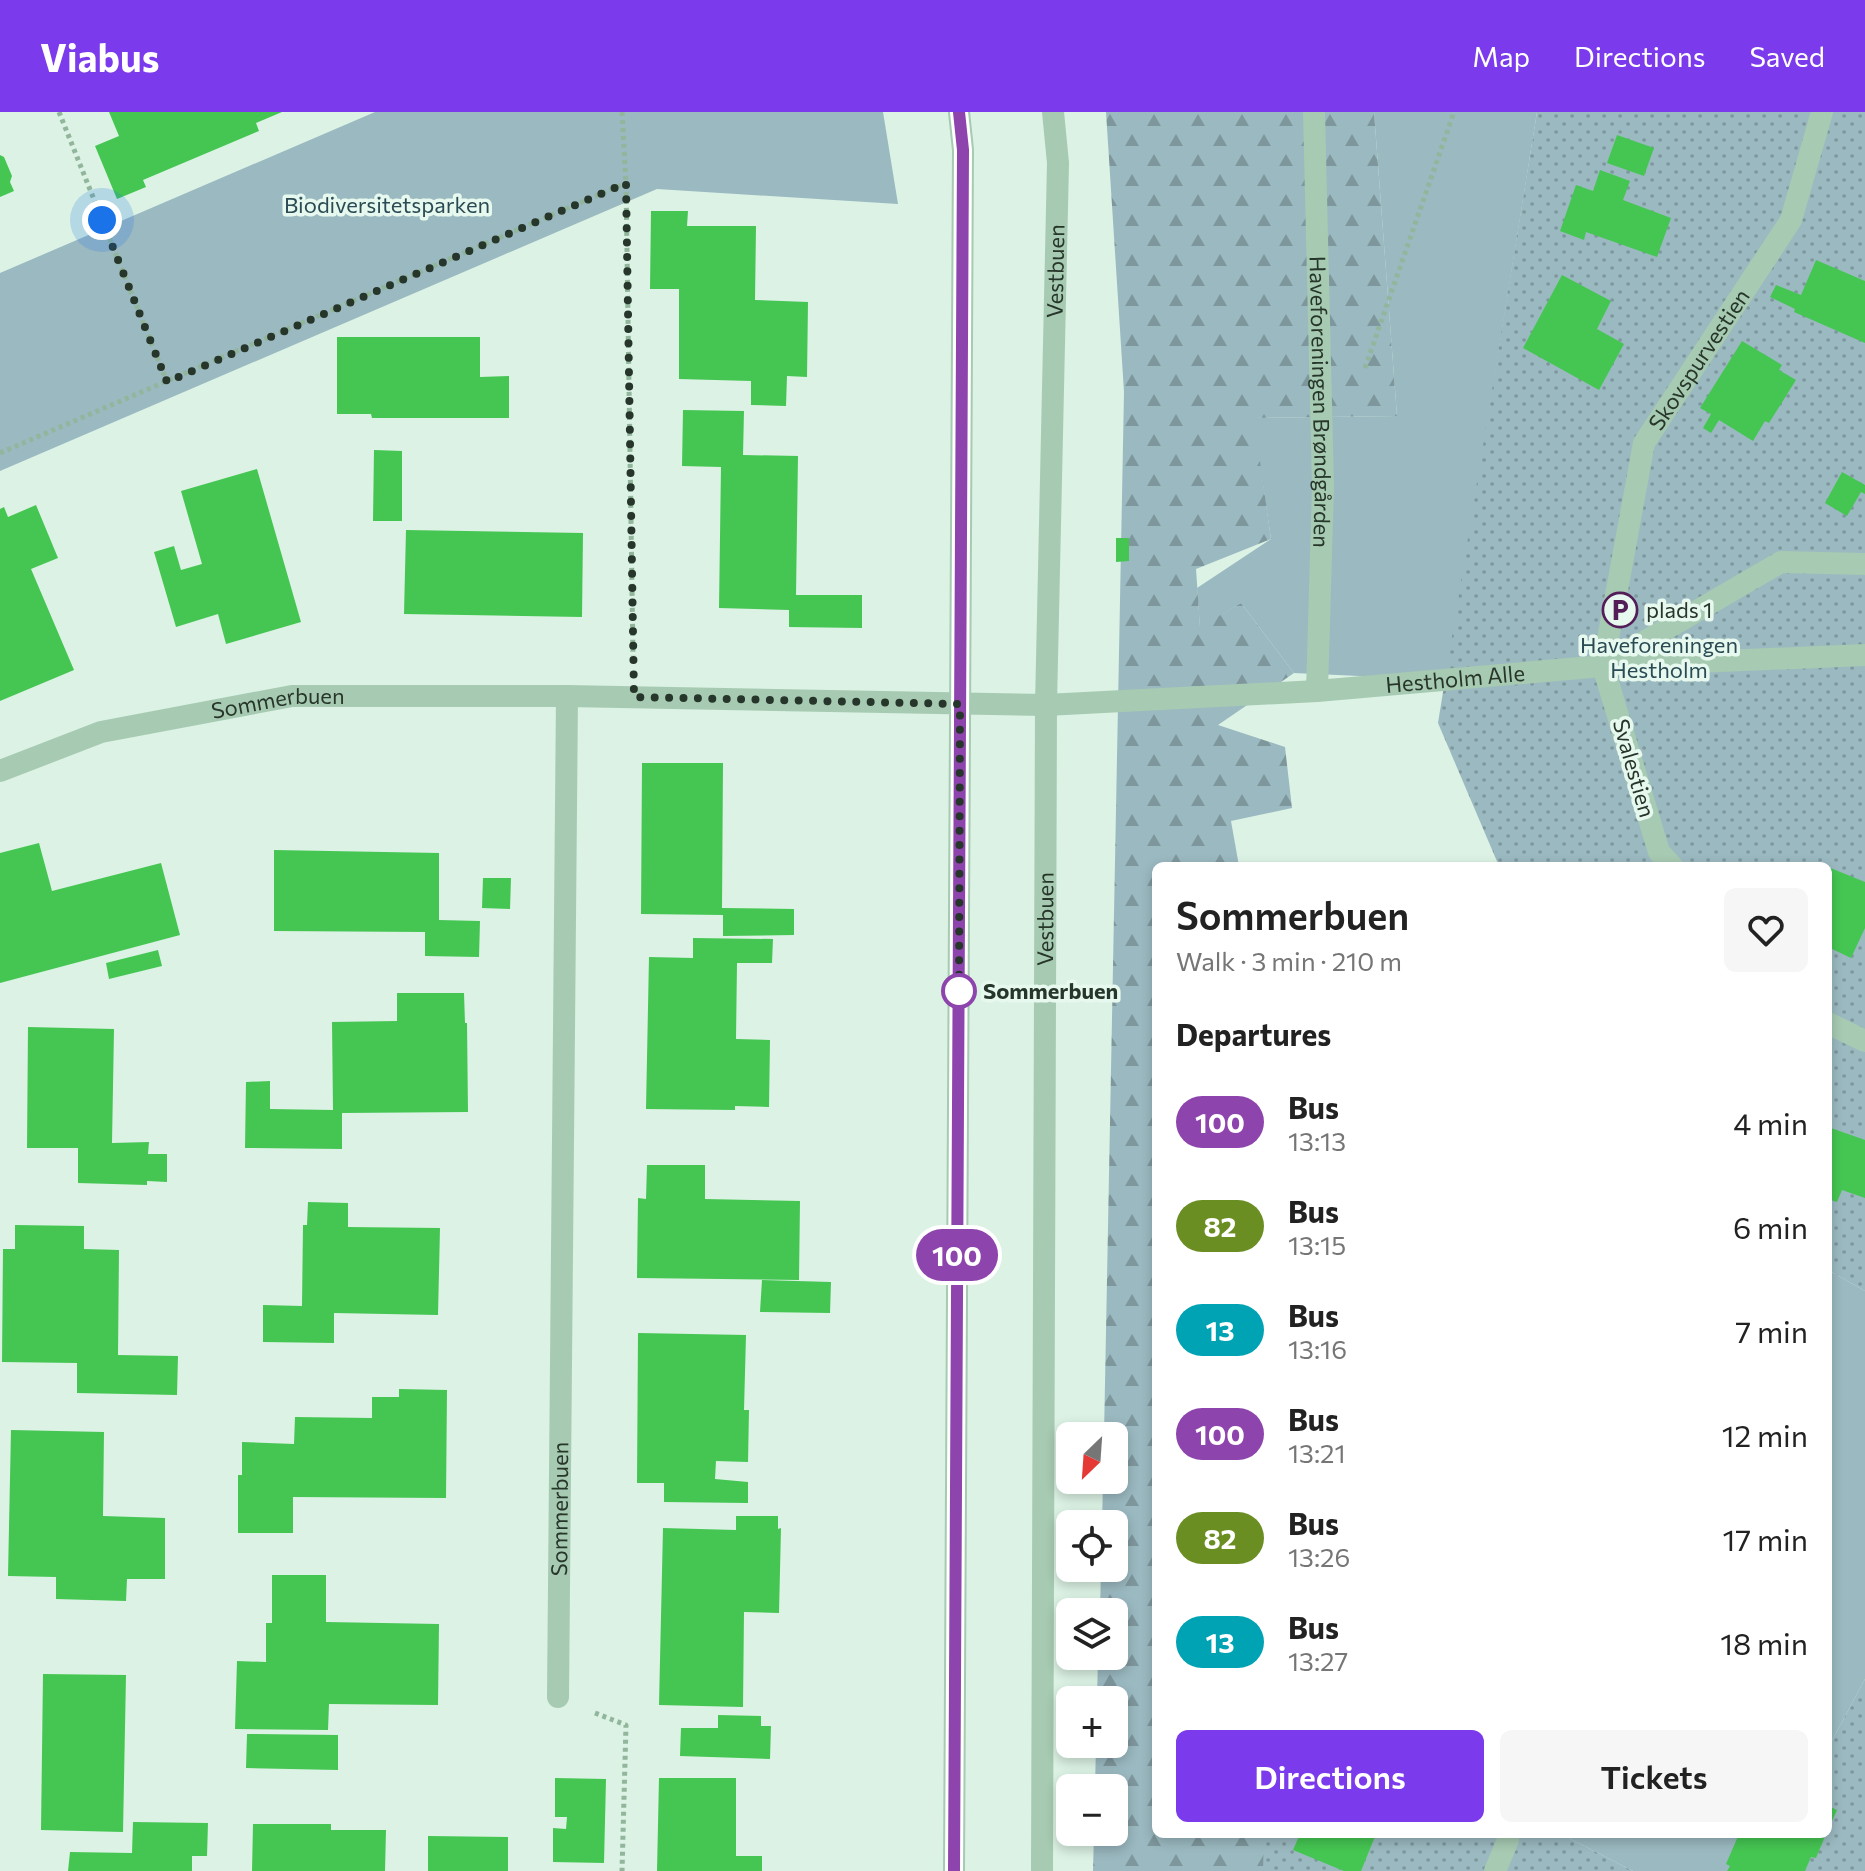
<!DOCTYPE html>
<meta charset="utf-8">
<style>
:root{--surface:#fff;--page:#f6f6f6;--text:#222;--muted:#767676;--accent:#7c3aed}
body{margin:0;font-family:Commissioner,sans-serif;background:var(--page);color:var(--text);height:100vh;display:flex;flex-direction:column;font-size:30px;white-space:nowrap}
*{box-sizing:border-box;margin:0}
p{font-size:26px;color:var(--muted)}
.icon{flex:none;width:44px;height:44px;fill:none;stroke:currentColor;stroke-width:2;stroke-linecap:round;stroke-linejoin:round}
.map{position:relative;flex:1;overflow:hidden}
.details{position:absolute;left:1152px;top:750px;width:680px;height:976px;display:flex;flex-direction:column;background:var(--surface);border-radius:12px;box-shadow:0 4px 12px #0003}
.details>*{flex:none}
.badge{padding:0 16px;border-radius:26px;font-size:28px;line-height:52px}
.needle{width:52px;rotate:205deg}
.fabs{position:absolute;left:1056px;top:1310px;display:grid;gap:16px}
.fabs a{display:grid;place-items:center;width:72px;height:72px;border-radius:12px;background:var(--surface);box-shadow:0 4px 12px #0003;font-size:40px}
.you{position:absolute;width:40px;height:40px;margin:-20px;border:6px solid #fff;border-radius:50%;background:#1a73e8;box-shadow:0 0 0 12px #1a73e833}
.map>.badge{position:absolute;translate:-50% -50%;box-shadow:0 0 0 4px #fff}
h2{padding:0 24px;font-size:30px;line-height:72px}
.round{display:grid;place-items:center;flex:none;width:84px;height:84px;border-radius:12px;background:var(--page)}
.head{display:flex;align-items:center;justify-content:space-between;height:136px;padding:0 24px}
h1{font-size:38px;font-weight:600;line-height:60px}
.action{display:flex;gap:16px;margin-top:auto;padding:16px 24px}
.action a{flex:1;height:92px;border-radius:12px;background:var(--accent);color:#fff;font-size:32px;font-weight:600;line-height:92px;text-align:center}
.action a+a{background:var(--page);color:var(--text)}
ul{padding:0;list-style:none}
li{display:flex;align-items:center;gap:24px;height:104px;padding:0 24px}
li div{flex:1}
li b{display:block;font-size:30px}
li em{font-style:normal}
li .badge{min-width:88px;font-weight:700;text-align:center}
header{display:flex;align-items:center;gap:48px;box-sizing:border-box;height:112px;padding:0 40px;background:var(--accent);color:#fff}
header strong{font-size:38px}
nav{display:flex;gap:44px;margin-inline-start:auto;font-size:28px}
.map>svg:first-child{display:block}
.green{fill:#9bb9c1}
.forest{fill:url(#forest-firs)}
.garden{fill:url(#garden-dots)}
.building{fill:#45c652}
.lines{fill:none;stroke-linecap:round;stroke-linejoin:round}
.path{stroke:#91b69c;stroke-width:5;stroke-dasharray:4 4;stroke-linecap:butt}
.service{stroke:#a7cab2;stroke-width:22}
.minor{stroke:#a7cab2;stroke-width:22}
.tertiary{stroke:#a7cab2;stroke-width:22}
.line-casing{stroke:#fff;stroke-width:18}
.line{stroke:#8e44ad;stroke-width:12}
.walk{stroke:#27362a;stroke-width:8;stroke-dasharray:0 14.4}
.stop-dot{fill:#fff;stroke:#8e44ad;stroke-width:4}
.labels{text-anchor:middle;stroke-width:7;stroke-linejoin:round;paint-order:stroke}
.park-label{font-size:22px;fill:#2b4b54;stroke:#e7f9ef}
.street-label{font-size:22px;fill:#27362a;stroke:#e7f9ef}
.poi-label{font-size:22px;fill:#27362a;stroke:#e7f9ef;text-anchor:start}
.stop-label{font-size:22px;font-weight:bold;fill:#27362a;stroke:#e7f9ef;text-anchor:start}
</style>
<header>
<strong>Viabus</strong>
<nav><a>Map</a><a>Directions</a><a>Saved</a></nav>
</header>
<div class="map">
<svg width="1865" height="1759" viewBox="0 0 1865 1759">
<defs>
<pattern id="forest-firs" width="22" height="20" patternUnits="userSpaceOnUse" patternTransform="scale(2)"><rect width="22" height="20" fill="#9bb9c1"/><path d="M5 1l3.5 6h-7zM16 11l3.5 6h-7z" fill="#7e979d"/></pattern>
<pattern id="garden-dots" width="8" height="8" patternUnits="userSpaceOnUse" patternTransform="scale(2)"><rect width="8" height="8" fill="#9bb9c1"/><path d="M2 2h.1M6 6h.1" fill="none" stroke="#7e979d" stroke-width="1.8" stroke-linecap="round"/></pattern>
</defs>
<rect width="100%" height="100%" fill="#dbf2e4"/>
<!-- green -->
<g class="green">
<polygon points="375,0 883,0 898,92 657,77 0,359 0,161"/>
<polygon points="1374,0 1537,0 1446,568 1294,561 1241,491 1200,516 1197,476 1271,427 1253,306 1397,304"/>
<polygon points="1828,1158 1865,1179 1865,1567 1828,1636"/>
<polygon points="1561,1722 1782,1722 1763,1759 1633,1759"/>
</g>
<!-- forest -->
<polygon class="forest" points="1106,0 1374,0 1397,304 1254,306 1271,427 1196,457 1200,515 1241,491 1294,561 1218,613 1285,635 1292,696 1231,709 1239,754 1156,754 1156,1722 1266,1722 1265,1759 1093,1759 1094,1720 1114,1720 1114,1676 1095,1676 1096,1632 1114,1632 1114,1588 1097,1588 1098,1544 1114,1544 1114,1500 1100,1500 1101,1456 1114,1456 1114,1412 1102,1412 1103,1368 1114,1368 1114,1324 1104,1324 1124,280"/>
<!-- garden -->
<g class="garden">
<polygon points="1537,0 1865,0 1865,1179 1828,1158 1828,754 1499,754 1438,611"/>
<polygon points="1865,1567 1865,1759 1763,1759 1782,1722 1828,1722 1828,1636"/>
<polygon points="1264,1722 1561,1722 1633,1759 1263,1759"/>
</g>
<!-- building -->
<g class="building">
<polygon points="109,0 282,0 256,11 259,19 143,68 146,75 117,87 95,34 119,24"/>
<polygon points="1617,23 1654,36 1644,64 1607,51"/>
<polygon points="0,43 4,45 12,64 10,70 14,79 0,85"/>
<polygon points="1600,58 1630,69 1623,88 1671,106 1657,145 1586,120 1584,128 1560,119 1576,73 1593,79"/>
<polygon points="651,99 688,99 687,114 756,114 755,188 808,190 807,265 787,264 786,294 751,293 751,269 679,267 679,177 650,177"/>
<polygon points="1816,148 1865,169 1865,231 1794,200 1795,197 1770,185 1776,173 1801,183"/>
<polygon points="1562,163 1611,189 1597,217 1624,232 1599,278 1523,236"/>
<polygon points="337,225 480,225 480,265 509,264 509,306 372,306 371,302 337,302"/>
<polygon points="1742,229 1782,253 1779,258 1796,268 1769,311 1765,309 1753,329 1719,308 1711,321 1703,316 1711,302 1700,296"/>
<polygon points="683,298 744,299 743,343 798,344 796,483 862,483 862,516 789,515 789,498 719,496 721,355 682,354"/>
<polygon points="374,338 402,339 402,409 373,409"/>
<polygon points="257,357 301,510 226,532 218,502 176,515 154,440 174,434 181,458 202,452 181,379"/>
<polygon points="1842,360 1865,373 1865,382 1861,380 1847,404 1825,391"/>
<polygon points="36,393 58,446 31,457 74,558 0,589 0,397 4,395 8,405"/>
<polygon points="406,418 583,421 582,505 404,502"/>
<polygon points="1116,426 1129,426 1129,449 1116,450"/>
<polygon points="642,651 723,651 722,796 794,797 794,823 723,824 723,803 641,802"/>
<polygon points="39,731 52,779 161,751 180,823 0,871 0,741"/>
<polygon points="274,738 439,741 439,808 480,809 479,845 425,844 425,820 274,819"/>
<polygon points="1828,755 1865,770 1865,816 1851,846 1828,835"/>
<polygon points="483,766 511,766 510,797 482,796"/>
<polygon points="693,826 773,827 772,851 737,851 736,927 770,928 769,995 735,994 735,998 646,997 649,845 693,846"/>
<polygon points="158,838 162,854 109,867 106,851"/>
<polygon points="397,881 464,881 465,911 467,911 468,1000 342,1001 342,1037 245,1036 246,970 270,969 270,997 333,998 332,910 397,909"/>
<polygon points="28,915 114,917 112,1031 149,1030 148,1042 167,1042 167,1070 147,1069 147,1073 78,1071 78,1036 27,1036"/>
<polygon points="1828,1015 1865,1028 1865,1086 1842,1078 1837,1090 1828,1087"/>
<polygon points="647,1053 705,1053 705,1087 800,1089 799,1168 637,1166 638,1086 646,1087"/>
<polygon points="308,1090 348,1091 348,1115 440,1116 438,1203 334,1201 334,1231 263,1230 263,1193 302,1194 303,1113 307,1113"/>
<polygon points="15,1113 84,1114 84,1137 119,1138 118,1243 178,1244 177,1283 77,1281 77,1251 2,1250 3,1137 15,1137"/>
<polygon points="762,1168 831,1170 830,1201 760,1200"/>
<polygon points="638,1221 746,1223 744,1298 749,1298 748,1350 716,1349 715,1367 748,1370 748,1391 664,1390 664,1371 637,1371"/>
<polygon points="399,1277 447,1278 446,1386 293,1385 293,1421 238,1421 238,1363 242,1363 242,1330 294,1332 295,1305 372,1306 372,1285 399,1285"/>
<polygon points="11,1318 104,1320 103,1404 165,1406 165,1467 127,1467 126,1489 56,1487 56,1465 8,1464"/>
<polygon points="736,1404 778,1404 778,1417 781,1416 779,1501 744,1500 743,1595 659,1593 663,1416 736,1418"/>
<polygon points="272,1463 326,1463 326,1510 439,1512 438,1593 329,1592 328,1618 235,1617 237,1549 266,1550 266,1511 272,1511"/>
<polygon points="43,1562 126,1563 123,1720 41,1718"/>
<polygon points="718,1603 761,1604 761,1614 771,1614 770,1647 680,1644 681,1616 718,1616"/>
<polygon points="247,1622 338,1623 338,1658 246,1656"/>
<polygon points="555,1666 606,1667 604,1751 553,1750 553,1716 566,1717 567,1705 555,1705"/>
<polygon points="659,1666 736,1666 736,1744 762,1744 762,1759 657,1759"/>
<polygon points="1828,1694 1837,1698 1828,1718"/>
<polygon points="133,1710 208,1711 207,1744 192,1744 192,1759 68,1759 70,1740 132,1741"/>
<polygon points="253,1712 331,1712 331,1718 386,1718 385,1759 252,1759"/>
<polygon points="1300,1722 1376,1722 1361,1759 1344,1759 1293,1738"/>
<polygon points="1739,1722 1826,1722 1816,1746 1811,1745 1805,1759 1727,1759 1730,1754 1726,1752"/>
<polygon points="428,1724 508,1725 508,1759 428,1759"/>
</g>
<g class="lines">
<!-- path -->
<g class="path">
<polyline points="59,0 167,270"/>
<polyline points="622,0 626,71 633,544"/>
<polyline points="1365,256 1454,0"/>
<polyline points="0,341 626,71"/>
<polyline points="595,1601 626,1613 622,1759"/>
</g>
<!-- service -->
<g class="service">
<path id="s1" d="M1314,0L1323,375L1317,579"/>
<polyline points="1606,552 1781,450 1865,452"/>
<path id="s2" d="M1046,593L1317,579L1603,554L1865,543"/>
<path id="s3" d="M1672,754L1659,740L1603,554L1644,331L1791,108L1822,0"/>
<polyline points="1828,911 1865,929"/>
<polyline points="1495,1759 1508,1728"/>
</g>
<!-- minor -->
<g class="minor">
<path id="s4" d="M0,659L101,620L292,584H567L1046,593"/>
<path id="s5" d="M558,1585L567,584"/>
</g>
<!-- tertiary -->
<g class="tertiary">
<polyline points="954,1759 963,38 959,0"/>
<path id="s6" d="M1042,1759L1046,593L1058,51L1053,0"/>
</g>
</g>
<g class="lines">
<!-- line casing -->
<g class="line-casing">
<polyline id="line" points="954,1759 963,38 959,0"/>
</g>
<!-- line -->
<use href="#line" class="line"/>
<!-- walk -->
<polyline class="walk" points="102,108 167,270 626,71 634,585 960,592 959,879"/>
</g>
<!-- icons -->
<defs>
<g id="parking-ring" transform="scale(1.8)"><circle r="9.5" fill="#e7f9ef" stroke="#531d58" stroke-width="1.5"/><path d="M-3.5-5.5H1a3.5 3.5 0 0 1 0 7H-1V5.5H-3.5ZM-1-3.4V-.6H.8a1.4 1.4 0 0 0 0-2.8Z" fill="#531d58"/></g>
</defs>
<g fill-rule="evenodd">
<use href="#parking-ring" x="1620" y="498"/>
</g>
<!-- markers -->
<circle class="stop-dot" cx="959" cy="879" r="16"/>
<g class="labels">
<!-- park labels -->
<g class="park-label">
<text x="387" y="101">Biodiversitetsparken</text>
<text x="1659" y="541">Haveforeningen<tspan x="1659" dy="25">Hestholm</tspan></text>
</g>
<!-- street labels -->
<g class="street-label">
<text dy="8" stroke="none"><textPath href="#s6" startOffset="1600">Vestbuen</textPath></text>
<text dy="8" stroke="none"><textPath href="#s3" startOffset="540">Skovspurvestien</textPath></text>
<text dy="8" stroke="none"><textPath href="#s1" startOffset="290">Haveforeningen Brøndgården</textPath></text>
<text dy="8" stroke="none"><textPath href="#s2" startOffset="410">Hestholm Alle</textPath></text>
<text dy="8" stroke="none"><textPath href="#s4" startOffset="288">Sommerbuen</textPath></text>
<text transform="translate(1634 656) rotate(74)" y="8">Svalestien</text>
<text dy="8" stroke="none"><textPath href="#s6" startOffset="952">Vestbuen</textPath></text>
<text dy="8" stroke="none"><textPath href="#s5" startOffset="188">Sommerbuen</textPath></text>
</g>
<!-- poi labels -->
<g class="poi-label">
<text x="1646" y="506">plads 1</text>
</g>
<!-- stop labels -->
<g class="stop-label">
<text x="983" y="887">Sommerbuen</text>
</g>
</g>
</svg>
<div class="fabs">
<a><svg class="needle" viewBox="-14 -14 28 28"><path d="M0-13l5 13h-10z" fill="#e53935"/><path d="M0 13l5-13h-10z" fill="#767676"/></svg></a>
<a><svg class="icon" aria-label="locate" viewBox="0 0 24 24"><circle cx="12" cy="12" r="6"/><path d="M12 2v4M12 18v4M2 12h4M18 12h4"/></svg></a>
<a><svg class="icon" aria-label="layers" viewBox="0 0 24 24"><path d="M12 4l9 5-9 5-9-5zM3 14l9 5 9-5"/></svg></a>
<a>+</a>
<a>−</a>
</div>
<div class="you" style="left:102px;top:108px"></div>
<b class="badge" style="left:957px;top:1143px;background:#8e44ad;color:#fff">100</b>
<section class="details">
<div class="head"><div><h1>Sommerbuen</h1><p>Walk · 3 min · 210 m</p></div><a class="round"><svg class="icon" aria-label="heart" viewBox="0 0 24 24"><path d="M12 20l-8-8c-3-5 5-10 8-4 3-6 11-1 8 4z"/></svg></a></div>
<h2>Departures</h2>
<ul>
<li><span class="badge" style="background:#8e44ad;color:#fff">100</span><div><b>Bus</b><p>13:13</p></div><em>4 min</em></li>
<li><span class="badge" style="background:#6b8e23;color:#fff">82</span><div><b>Bus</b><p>13:15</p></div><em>6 min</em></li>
<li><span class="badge" style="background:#00a3b4;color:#fff">13</span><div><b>Bus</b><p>13:16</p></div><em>7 min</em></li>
<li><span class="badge" style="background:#8e44ad;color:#fff">100</span><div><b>Bus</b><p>13:21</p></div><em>12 min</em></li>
<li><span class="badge" style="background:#6b8e23;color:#fff">82</span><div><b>Bus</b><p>13:26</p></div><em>17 min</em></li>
<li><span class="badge" style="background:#00a3b4;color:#fff">13</span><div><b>Bus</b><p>13:27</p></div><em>18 min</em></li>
</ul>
<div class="action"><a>Directions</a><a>Tickets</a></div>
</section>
</div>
